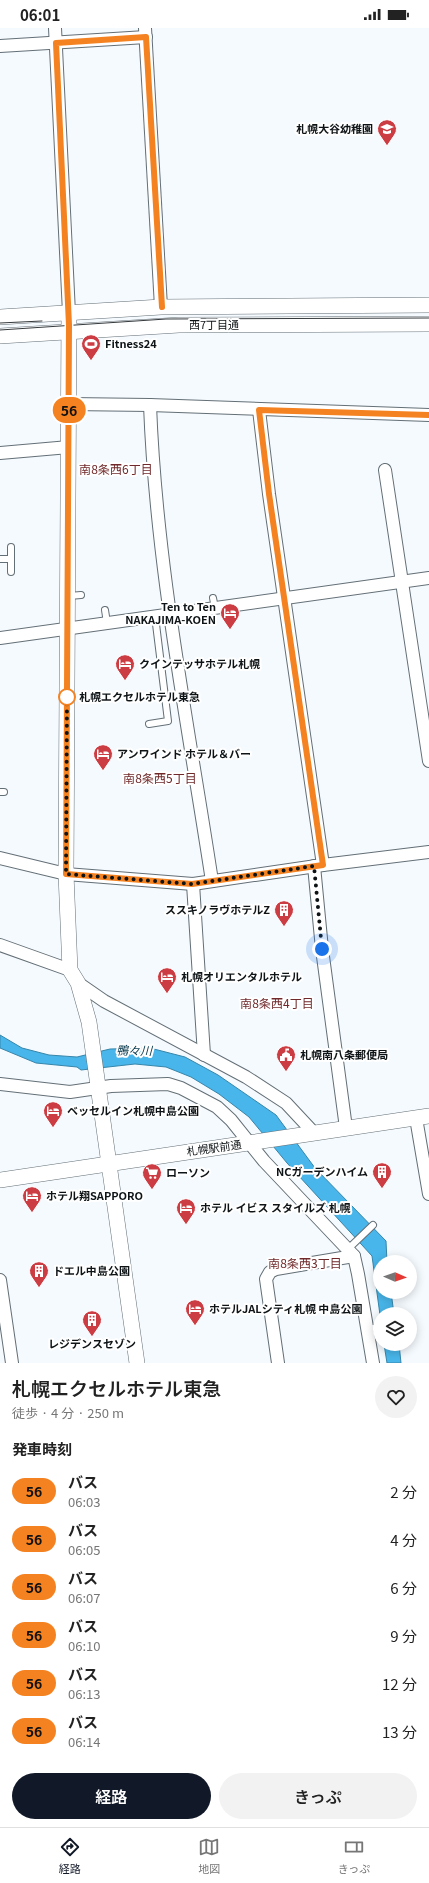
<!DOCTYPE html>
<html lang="ja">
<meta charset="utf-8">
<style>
:root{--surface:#fff;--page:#f2f2f2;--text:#222;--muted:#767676;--line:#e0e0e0;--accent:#111827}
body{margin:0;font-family:Georgia,"Noto Sans JP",serif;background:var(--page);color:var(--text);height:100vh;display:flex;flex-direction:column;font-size:15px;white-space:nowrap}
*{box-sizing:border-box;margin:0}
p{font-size:13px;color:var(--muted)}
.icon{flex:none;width:22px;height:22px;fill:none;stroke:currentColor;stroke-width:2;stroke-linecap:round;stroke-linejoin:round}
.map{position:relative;height:1335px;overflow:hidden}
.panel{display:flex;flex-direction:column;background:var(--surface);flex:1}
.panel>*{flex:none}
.badge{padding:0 8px;border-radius:13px;font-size:14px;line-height:26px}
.needle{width:26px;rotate:92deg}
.fabs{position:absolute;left:373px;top:1227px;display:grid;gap:8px}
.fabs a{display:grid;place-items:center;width:44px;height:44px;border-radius:50%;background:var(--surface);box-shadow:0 2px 10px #0003;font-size:20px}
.you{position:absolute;width:20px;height:20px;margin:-10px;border:3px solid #fff;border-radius:50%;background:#1a73e8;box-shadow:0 0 0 6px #1a73e833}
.map>.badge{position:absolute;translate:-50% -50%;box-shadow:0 0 0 2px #fff}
h2{padding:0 12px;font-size:15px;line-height:36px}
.round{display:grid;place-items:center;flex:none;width:42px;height:42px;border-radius:21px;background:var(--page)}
.headline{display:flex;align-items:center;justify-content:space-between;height:68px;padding:0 12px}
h1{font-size:19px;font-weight:600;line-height:30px}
.button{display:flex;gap:8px;margin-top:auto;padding:8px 12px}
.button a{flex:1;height:46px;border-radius:24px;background:var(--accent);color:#fff;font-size:16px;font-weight:600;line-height:46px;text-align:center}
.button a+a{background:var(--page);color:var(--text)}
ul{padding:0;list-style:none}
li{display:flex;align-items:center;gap:12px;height:48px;padding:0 12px}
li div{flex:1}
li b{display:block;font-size:15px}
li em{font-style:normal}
li .badge{min-width:44px;font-weight:700;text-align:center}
.status{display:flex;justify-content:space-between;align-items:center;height:28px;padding:0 20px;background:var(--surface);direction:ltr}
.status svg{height:11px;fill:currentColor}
.tabs{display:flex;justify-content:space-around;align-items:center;height:56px;border-top:1px solid var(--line);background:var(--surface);font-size:11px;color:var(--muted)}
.tabs a{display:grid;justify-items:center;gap:2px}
.tabs .on{color:var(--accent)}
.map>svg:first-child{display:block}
.water{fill:#48b6ea;stroke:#3785aa}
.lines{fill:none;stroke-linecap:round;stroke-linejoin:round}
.service-casing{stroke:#636f76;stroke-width:8}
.minor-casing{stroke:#636f76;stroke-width:14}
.tertiary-casing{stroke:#636f76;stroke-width:16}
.service{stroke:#fff;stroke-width:6}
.minor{stroke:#fff;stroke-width:12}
.tertiary{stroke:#fff;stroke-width:15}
.tram{stroke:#353a3d;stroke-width:1}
.line-casing{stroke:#fff;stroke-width:9}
.line{stroke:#f58220;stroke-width:6}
.walk{stroke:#0e1315;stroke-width:4;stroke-dasharray:0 7.2}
.stop-dot{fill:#fff;stroke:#f58220;stroke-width:2}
.labels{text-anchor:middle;stroke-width:4;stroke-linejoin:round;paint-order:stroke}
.poi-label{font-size:11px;font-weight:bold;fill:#0e1315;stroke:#fff;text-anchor:start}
.street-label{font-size:11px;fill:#0e1315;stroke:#fff}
.stop-label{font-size:11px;font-weight:bold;fill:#0e1315;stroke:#fff;text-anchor:start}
.neighbourhood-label{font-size:12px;fill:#6f292a;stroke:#fff}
.water-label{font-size:12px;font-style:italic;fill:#07384d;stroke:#fff}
</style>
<div class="status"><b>06:01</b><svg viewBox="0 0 49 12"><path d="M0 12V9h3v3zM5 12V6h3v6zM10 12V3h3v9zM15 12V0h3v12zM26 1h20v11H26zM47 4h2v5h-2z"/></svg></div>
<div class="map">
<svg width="429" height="1335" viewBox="0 0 429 1335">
<rect width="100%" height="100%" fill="#f5fafe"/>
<!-- water -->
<g class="water">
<polygon points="0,1007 22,1020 49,1027 77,1029 110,1021 150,1020 185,1029 218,1047 276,1087 315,1140 386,1213 387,1234 380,1234 380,1264 391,1264 394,1286 380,1287 372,1228 287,1135 249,1089 219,1066 191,1049 166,1039 135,1036 81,1042 77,1039 36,1035 0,1020"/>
<polygon points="384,1316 399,1316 401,1335 387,1335"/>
</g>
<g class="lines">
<!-- service casing -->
<g class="service-casing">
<g id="service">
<polyline points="0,531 11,531 11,544"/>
<polyline points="11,531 11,519"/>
<polyline points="69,568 81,567"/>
<polyline points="213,570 215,580"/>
<polyline points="105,582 107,595"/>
<polyline points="149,696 168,693 155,588"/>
<polyline points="0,764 4,764"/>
<polyline points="348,1221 373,1197"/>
<polyline points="367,1301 380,1299"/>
</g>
</g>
<!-- minor casing -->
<g class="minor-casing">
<g id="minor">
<polyline points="55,0 69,285"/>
<polyline points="145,0 161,279"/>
<polyline points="0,18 146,9"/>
<polyline points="69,376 150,377 429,387"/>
<path d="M150,377C156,537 188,695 212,853"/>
<polyline points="259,382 269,466 323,837"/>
<polyline points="0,425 69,419"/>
<polyline points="385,442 429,733"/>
<polyline points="0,610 429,550"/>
<polyline points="0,830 66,846 193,856 323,837 429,824"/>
<polyline points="314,838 322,921 346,1100"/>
<polyline points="193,856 204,1027"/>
<polyline points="0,917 70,942"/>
<polyline points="78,955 104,973 246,1049 286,1075 314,1105"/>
<polyline points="0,1056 70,1064 111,1058 168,1056 181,1060 217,1079 231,1092 264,1133 354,1228 358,1246 373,1335"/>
<polyline points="416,1090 429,1166"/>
<polyline points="0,1252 12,1335"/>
<polyline points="278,1335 266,1251 270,1244 276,1241 354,1228"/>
</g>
</g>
<!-- tertiary casing -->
<g class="tertiary-casing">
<g id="tertiary">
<polyline points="69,285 66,846 70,942 78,955 89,994 137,1335"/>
<polyline points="0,289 161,279 429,277"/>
<polyline points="0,308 179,297 429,296"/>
<polyline points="0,1152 429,1088"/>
</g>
</g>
<!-- service -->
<use href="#service" class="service"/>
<!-- minor -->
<use href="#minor" class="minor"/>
<!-- tertiary -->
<use href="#tertiary" class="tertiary"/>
<!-- tram -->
<g class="tram">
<polyline points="0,295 42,293"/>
<polyline points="0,302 166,291 429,290"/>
</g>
</g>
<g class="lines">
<!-- line casing -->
<g class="line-casing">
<polyline id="line" points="162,279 146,9 56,15 69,297 66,846 192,856 323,837 269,466 259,382 429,387"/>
</g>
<!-- line -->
<use href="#line" class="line"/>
<!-- walk -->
<polyline class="walk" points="67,669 66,846 192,856 314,838 322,921"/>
</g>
<!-- icons -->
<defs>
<g id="school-pin" transform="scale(1)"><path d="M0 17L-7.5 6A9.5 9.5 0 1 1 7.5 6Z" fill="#cc3d43" stroke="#fff"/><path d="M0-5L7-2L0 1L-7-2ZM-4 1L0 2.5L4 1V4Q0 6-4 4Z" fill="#fff"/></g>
<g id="stadium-pin" transform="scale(1)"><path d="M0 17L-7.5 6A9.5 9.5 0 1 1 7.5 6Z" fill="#cc3d43" stroke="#fff"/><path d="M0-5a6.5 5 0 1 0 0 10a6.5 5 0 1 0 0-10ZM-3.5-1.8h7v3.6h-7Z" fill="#fff"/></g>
<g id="hotel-pin" transform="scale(1)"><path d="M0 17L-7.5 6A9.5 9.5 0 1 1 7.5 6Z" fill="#cc3d43" stroke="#fff"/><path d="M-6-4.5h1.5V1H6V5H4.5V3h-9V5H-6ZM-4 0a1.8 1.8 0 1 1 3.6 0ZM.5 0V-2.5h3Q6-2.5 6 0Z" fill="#fff"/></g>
<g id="building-pin" transform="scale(1)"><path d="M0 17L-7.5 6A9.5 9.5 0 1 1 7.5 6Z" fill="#cc3d43" stroke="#fff"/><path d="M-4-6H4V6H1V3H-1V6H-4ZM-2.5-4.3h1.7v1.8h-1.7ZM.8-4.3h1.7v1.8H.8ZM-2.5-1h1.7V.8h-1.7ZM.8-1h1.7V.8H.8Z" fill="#fff"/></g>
<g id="civic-pin" transform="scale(1)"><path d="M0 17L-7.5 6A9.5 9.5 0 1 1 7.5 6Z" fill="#cc3d43" stroke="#fff"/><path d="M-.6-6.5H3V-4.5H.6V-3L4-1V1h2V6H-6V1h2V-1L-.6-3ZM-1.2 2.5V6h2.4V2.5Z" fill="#fff"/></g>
<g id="supermarket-pin" transform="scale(1)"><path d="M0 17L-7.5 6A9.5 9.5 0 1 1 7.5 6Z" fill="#cc3d43" stroke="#fff"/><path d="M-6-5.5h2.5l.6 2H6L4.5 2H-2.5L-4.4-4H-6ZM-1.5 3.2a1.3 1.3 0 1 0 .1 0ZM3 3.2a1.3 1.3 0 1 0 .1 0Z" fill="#fff"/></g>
</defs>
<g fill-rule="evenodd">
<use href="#school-pin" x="387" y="101"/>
<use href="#stadium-pin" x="91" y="316"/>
<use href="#hotel-pin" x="230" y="585"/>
<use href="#hotel-pin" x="125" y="636"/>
<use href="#hotel-pin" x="103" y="726"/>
<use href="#building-pin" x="284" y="882"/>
<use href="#hotel-pin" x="167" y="949"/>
<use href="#civic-pin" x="286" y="1027"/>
<use href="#hotel-pin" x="53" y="1083"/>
<use href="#building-pin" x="382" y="1144"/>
<use href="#supermarket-pin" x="152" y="1145"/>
<use href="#hotel-pin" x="32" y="1168"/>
<use href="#hotel-pin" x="186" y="1180"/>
<use href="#building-pin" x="39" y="1243"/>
<use href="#hotel-pin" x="195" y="1281"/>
<use href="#building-pin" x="92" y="1292"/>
</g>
<!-- markers -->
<circle class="stop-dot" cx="67" cy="669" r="8"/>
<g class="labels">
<!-- poi labels -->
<g class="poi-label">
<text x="373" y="105" text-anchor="end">札幌大谷幼稚園</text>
<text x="105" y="320">Fitness24</text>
<text x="216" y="583" text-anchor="end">Ten to Ten<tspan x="216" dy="13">NAKAJIMA-KOEN</tspan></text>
<text x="139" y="640">クインテッサホテル札幌</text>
<text x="117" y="730">アンワインド ホテル＆バー</text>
<text x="270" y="886" text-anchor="end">ススキノラヴホテルZ</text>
<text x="181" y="953">札幌オリエンタルホテル</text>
<text x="300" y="1031">札幌南八条郵便局</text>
<text x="67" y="1087">ベッセルイン札幌中島公園</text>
<text x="368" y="1148" text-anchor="end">NCガーデンハイム</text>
<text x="166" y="1149">ローソン</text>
<text x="46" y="1172">ホテル翔SAPPORO</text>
<text x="200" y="1184">ホテル イビス スタイルズ 札幌</text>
<text x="53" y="1247">ドエル中島公園</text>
<text x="209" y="1285">ホテルJALシティ札幌 中島公園</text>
<text x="92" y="1320" text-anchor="middle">レジデンスセゾン</text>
</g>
<!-- street labels -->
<g class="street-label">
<text x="214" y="301">西7丁目通</text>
<text transform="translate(214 1120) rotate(-8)" y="4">札幌駅前通</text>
</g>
<!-- stop labels -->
<g class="stop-label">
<text x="79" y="673">札幌エクセルホテル東急</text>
</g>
<!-- neighbourhood labels -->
<g class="neighbourhood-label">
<text x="116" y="446">南8条西6丁目</text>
<text x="160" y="755">南8条西5丁目</text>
<text x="277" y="980">南8条西4丁目</text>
<text x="305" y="1240">南8条西3丁目</text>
</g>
<!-- water labels -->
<g class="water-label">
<text transform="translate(134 1023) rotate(1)" y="4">鴨々川</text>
</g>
</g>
</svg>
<div class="fabs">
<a><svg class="needle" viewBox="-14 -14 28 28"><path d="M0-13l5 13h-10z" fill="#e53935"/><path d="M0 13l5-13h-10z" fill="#767676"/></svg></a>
<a><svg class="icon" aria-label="layers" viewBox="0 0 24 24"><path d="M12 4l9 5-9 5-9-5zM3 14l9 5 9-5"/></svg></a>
</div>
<div class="you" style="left:322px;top:921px"></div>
<b class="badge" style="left:69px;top:382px;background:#f58220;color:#111">56</b>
</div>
<section class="panel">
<div class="headline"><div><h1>札幌エクセルホテル東急</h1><p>徒歩 · 4 分 · 250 m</p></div><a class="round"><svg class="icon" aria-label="heart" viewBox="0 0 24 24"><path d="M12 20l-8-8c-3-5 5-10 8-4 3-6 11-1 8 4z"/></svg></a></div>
<h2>発車時刻</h2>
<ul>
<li><span class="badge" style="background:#f58220;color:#111">56</span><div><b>バス</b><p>06:03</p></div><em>2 分</em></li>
<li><span class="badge" style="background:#f58220;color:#111">56</span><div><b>バス</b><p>06:05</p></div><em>4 分</em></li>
<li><span class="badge" style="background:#f58220;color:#111">56</span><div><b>バス</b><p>06:07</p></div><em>6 分</em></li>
<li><span class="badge" style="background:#f58220;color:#111">56</span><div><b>バス</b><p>06:10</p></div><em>9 分</em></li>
<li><span class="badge" style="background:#f58220;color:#111">56</span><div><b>バス</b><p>06:13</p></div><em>12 分</em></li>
<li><span class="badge" style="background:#f58220;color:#111">56</span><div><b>バス</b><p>06:14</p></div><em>13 分</em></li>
</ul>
<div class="button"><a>経路</a><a>きっぷ</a></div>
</section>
<nav class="tabs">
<a class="on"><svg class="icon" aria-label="directions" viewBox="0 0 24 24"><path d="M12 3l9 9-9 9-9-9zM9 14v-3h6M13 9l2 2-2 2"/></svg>経路</a>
<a><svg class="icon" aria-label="map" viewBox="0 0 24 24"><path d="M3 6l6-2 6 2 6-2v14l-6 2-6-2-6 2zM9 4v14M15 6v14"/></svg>地図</a>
<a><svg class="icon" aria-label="tickets" viewBox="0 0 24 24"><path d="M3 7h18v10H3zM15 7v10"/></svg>きっぷ</a>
</nav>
